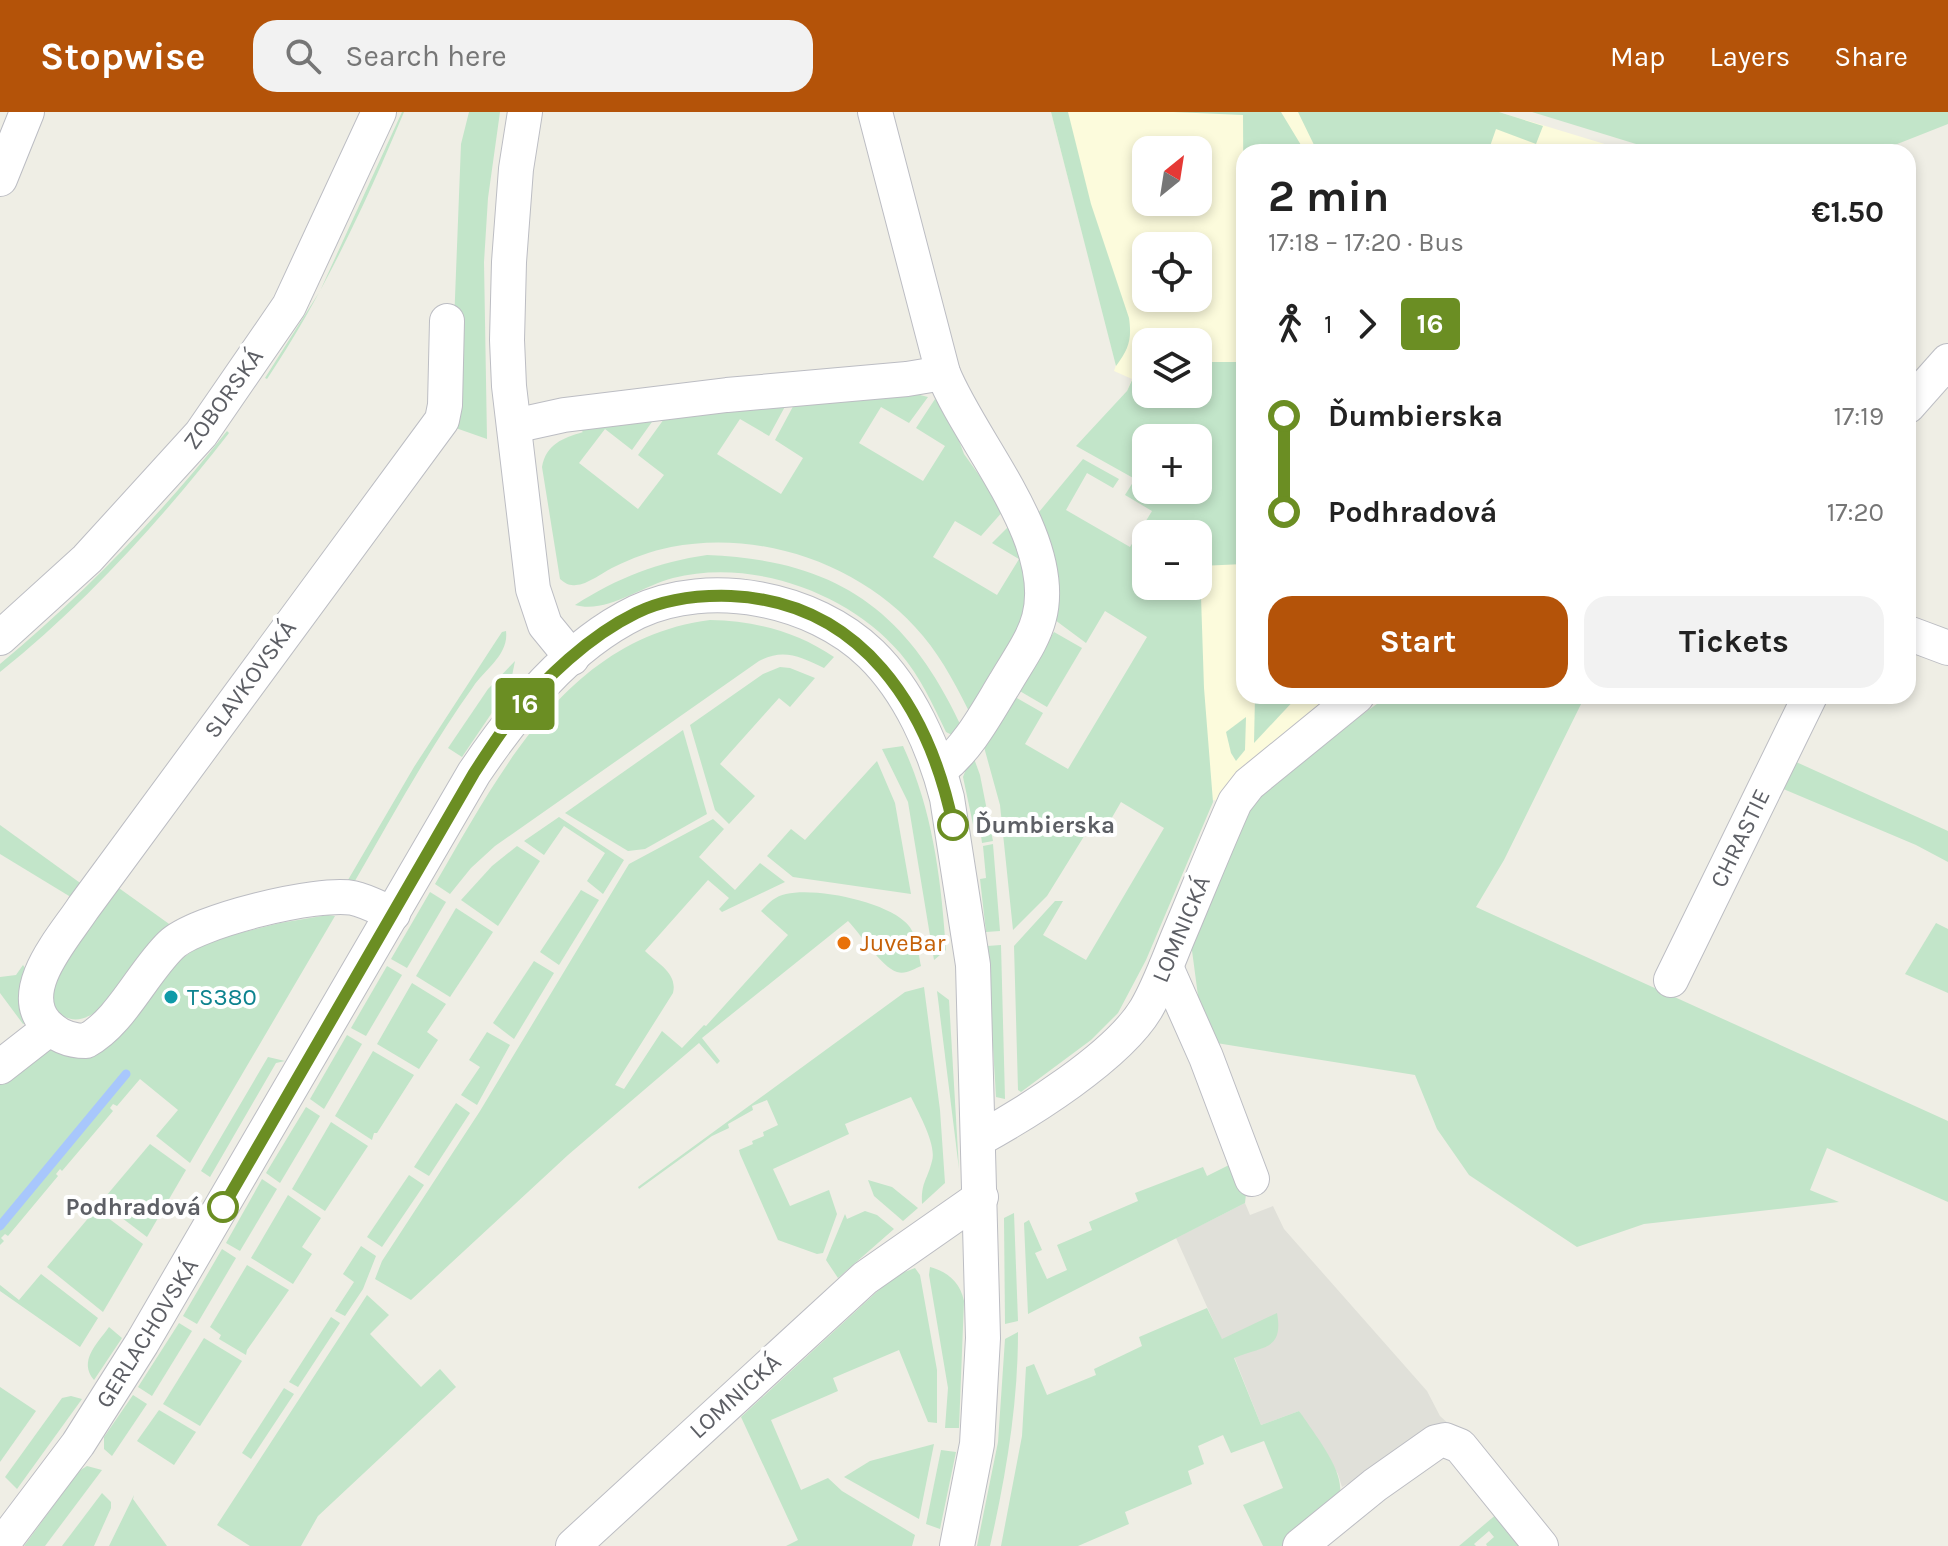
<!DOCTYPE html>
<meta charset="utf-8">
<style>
:root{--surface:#fff;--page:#f2f2f2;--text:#222;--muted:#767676;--accent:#b45309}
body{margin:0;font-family:Karla,sans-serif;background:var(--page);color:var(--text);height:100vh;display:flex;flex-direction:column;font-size:30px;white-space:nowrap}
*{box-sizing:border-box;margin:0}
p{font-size:26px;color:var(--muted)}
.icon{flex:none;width:44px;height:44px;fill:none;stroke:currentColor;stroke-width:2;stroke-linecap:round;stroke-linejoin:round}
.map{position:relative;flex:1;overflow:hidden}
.panel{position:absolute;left:1236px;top:32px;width:680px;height:560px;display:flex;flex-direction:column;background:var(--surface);border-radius:24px;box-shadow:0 4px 12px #0003}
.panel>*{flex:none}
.badge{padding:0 16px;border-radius:6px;font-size:28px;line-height:52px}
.needle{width:52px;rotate:30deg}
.tools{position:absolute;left:1132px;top:24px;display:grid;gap:16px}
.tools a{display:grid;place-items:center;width:80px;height:80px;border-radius:16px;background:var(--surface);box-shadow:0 4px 12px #0003;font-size:40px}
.map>.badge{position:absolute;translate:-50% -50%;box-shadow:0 0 0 4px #fff}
.legs{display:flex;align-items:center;gap:12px;height:88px;padding:0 32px;font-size:26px}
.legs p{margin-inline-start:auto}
.headline{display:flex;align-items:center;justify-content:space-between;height:136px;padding:0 32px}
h1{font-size:44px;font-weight:700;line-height:60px}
.button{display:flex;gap:16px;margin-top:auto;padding:16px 32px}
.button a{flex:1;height:92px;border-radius:24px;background:var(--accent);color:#fff;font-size:32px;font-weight:700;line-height:92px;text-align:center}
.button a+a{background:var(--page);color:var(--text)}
ul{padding:0 32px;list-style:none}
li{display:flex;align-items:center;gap:28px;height:96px;font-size:30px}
li i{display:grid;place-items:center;width:12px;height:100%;margin:0 10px;background:currentColor}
li i::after{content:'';width:20px;height:20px;margin:-10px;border:6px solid;border-radius:50%;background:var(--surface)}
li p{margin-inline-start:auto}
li:first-child i{background:linear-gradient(#0000 50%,currentColor 0)}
li:last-child i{background:linear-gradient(currentColor 50%,#0000 0)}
header{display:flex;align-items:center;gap:48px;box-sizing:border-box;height:112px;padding:0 40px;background:var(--accent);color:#fff}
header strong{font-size:38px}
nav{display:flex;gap:44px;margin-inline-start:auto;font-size:28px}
.search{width:560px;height:72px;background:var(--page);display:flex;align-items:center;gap:20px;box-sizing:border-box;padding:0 28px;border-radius:24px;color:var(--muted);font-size:30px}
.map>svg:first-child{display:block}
.commercial{fill:#fcfbdc;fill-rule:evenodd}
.industrial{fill:#e0e0d9}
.green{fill:#c2e5c9;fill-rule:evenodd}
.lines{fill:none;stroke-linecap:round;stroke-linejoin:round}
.stream{stroke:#a8c7fc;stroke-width:9}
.street-casing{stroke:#bcbdc3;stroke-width:36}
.street{stroke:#fff;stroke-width:34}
.line-1-casing{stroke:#fff;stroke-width:18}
.line-1{stroke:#6b8e23;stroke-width:12}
.stop-1-dot{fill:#fff;stroke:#6b8e23;stroke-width:4}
.food-dot{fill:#e8710a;stroke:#fff;stroke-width:3}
.culture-dot{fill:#0f9aa8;stroke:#fff;stroke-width:3}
.labels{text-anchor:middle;stroke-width:8;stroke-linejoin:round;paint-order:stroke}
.street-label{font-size:24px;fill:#5d5f65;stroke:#fff}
.stop-label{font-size:24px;font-weight:bold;fill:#5d5f65;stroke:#fff;text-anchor:start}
.food-label{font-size:24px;fill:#c56008;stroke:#fff;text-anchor:start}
.culture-label{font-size:24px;fill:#0d838f;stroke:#fff;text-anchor:start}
</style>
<header>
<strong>Stopwise</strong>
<div class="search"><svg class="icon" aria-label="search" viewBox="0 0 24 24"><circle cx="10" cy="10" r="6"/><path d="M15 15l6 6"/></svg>Search here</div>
<nav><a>Map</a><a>Layers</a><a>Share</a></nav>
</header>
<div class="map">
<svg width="1948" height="1434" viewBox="0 0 1948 1434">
<rect width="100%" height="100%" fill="#efeee5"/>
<!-- commercial -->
<path class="commercial" d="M1051,0H1499L1631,40H1244V584H1357L1235,690L1190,686L1198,422L1219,374L1198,326L1127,279L1132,267L1114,259L1116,253L1104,204ZM1146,38H1198V90H1146ZM1146,134H1198V186H1146ZM1146,230H1198V282H1146Z"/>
<!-- industrial -->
<polygon class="industrial" points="1245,1091 1250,1103 1273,1094 1284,1117 1427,1279 1440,1304 1451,1314 1342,1375 1338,1362 1299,1299 1261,1313 1235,1247 1226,1237 1176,1126"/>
<!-- green -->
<g class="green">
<path d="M402,0H404C365,93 323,183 267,267L265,266L320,179Z"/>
<polygon points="469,0 500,0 488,86 484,150 487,327 450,314 461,32"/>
<path d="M1051,0H1068L1091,92L1129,206C1132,227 1129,237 1116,254Z"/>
<polygon points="1173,0 1281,0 1304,38 1244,40 1244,199 1243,3"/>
<polygon points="1298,0 1499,0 1543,14 1536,32 1496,17 1488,40 1331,40 1315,35"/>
<polygon points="1532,0 1948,0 1948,12 1877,40 1662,40"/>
<path d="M1146,238V282H1198V250H1244V452L1200,454L1204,576L1213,690L1146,848L1118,901L1091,928L1021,980L1018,978L1014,834L1055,789H1063L1043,823L1086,848L1164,716L1121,690L1103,721L1091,713L1047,784L1013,818L1000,693L984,635L1015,585L1043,601L1025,632L1068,657L1147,525L1105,499L1086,531L1055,508L1034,406L1083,347L1119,367L1113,376L1087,361L1066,398L1130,435L1152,399L1125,383L1135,367L1076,334L1127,279ZM1146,326H1198V378H1146ZM1146,422H1198V474H1146Z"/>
<path d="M916,282L928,285L909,311L881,295L859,331L923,369L945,334L916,316L935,287L946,294L964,342L1004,398L981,424L955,409L933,445L997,483L1019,447L992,431L1011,412L1022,435L1031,492L973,607C958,578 944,549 923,524C864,453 761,417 671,435C651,439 632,446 614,455C603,460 587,473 576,473C569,474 565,471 560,467L542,355C546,332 563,326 583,320L575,313L659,300L632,338L605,317L579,351L638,397L664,363L638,343L669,300L788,289L769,324L740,307L717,342L781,382L803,346L775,328L797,287Z"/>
<path d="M227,319L229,321C162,407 86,491 0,560V552C84,482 159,405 227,319Z"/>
<path d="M707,443C839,448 909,500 963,618L952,623L946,620C933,593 920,564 900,541C848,480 751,446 673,466C641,474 607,502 575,493C617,466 658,450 707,443Z"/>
<path d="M710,508C755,509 796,519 834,545L824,556C800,545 784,536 759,549L495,734L471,756L450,782L435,772C500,661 567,526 710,508Z"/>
<path d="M506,519C509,543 485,557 473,575C428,638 391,707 352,774L258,781L305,771L348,768L414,655L496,529L502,520Z"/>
<polygon points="1054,520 1082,536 1047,595 1018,578"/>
<polygon points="515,549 510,574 462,645 448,636 488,577"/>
<polygon points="780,555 790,556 815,566 790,595 779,586 720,652 755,684 729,712 715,698 690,613 763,562"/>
<polygon points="1255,584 1298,584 1254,631"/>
<polygon points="1388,584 1585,584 1504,748 1476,795 1948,1009 1948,1090 1827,1036 1810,1078 1839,1090 1644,1112 1577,1135 1469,1063 1437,1017 1415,963 1204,929 1191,831 1249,692 1306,643"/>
<polygon points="1246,605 1245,638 1236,649 1231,641 1226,620"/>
<polygon points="683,618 707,702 645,737 628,739 565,701"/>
<path d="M903,634C933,699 941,767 946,838L934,848L908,690L882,637Z"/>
<polygon points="972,641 980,663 993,729 982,731 980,716 974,717 963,665"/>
<polygon points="877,649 895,691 911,782 793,765 767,744 791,717 805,728"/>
<polygon points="1794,649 1948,719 1948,750 1916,733 1781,676"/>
<polygon points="559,705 624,748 603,782 587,769 605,741 564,714 544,743 524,729"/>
<path d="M713,707L724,717L699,745L735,778L760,751L785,770L722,800L719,797L729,786L708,768L645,839C657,851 678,861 673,881L615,973L624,977L662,919L682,936L704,913L706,914L788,823L761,799C769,791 775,784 786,782C815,775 882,789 904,809C917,819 918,839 921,854C914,857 905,863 897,860C881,855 860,821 848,809L702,926L720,949L717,952L699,931L568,1043L411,1188L375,1167L382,1149L480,999L629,752Z"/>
<polygon points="0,713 83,773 74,787 0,742"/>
<polygon points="993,732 1000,819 986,820 980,767 986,766 983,734"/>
<polygon points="517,734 540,749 498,814 461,788 492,754"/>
<path d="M116,774L172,814L96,900C85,907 74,911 61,903C54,898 50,889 50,881C53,857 101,796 116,774Z"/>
<polygon points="581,778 599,788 559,853 540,840"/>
<polygon points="430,780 446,790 407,856 391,847"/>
<polygon points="456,796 493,820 450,885 416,864"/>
<polygon points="328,803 335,804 190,1051 156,1024 178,998 140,967 117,994 113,992 110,996 113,999 62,1059 60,1057 56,1062 58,1064 8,1124 5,1122 1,1126 4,1129 0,1133 0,968 25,949 55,935 207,829 280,811"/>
<polygon points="1936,811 1948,817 1948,881 1905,862"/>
<polygon points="1001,833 1005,987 996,985 987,834"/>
<polygon points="534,849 554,861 514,927 493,911"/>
<path d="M23,853L25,856C16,876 20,892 26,911L23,912L0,881V865L16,863Z"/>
<polygon points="387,854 402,863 366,924 351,916"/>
<polygon points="412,871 446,892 427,920 438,928 419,957 377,932"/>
<path d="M924,875L940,998L945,1071L922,1092C921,1070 927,1069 932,1049C937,1033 918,1000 911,985L845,1012L849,1022L773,1057L790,1094L829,1078L837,1102L823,1141L817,1142L778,1128L740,1042L739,1038L753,1032L752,1029L764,1024L763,1020L778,1013L767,988L752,994L753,998L728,1012L729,1016L712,1024L639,1077L638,1075L905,880Z"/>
<polygon points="937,879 949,888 959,1057"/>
<polygon points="487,920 510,933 477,993 461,983 480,955 469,948"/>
<polygon points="347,923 362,932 324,997 310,987"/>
<polygon points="373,939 414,963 377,1021 374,1021 372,1028 335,1004"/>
<polygon points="268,945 285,949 276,951 210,1065 201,1059"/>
<polygon points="456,991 470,1001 429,1064 414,1055"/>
<polygon points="306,995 320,1004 280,1071 266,1061"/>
<polygon points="331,1010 368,1034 325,1099 292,1077"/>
<polygon points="150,1032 186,1058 147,1125 101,1090"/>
<polygon points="1237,1049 1246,1082 1245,1091 1028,1202 1024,1111 1029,1108 1042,1138 1035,1141 1047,1167 1067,1158 1057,1133 1092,1118 1089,1110 1138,1089 1135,1081 1203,1055 1207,1064"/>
<polygon points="409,1063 424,1073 382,1135 367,1125"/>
<polygon points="262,1067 277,1077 240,1139 226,1131"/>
<polygon points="868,1068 892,1075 918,1096 903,1109 874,1084"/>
<polygon points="288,1083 321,1106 302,1135 312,1142 293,1172 251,1146"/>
<polygon points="96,1097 143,1132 103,1200 47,1155"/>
<polygon points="865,1099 877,1103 894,1117 838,1166 826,1148 845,1102 847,1107"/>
<polygon points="1014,1101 1018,1209 1005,1212 1004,1106"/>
<polygon points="361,1134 376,1144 363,1177 345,1204 335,1199 354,1170 343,1162"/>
<polygon points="222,1137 236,1146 197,1212 183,1204"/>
<polygon points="247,1153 289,1178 247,1238 246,1243 219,1227 221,1223 210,1215"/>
<path d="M930,1155C948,1160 960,1170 964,1189L959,1316H945L948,1276L929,1163Z"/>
<polygon points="915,1156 920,1163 937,1258 937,1311 928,1310 899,1238 833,1266 838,1279 771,1308 801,1378 828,1366 842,1379 915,1423 912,1434 786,1434 798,1428 741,1305 894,1164"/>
<polygon points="41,1162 98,1206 80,1235 0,1179 0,1173 19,1188"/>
<polygon points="367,1183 389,1203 370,1222 421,1275 440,1257 456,1275 318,1404 301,1434 250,1434 217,1413"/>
<path d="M1207,1196L1222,1227L1277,1201C1284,1239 1262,1234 1234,1246L1261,1313L1299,1299L1302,1303C1315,1323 1347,1362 1339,1385L1282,1434H1263L1243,1393L1283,1376L1264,1329L1231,1341L1223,1323L1198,1334L1204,1352L1188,1359L1192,1372L1125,1400L1129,1412L1078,1434H1001L1022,1324L1026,1255L1034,1252L1047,1283L1096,1263L1094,1257L1142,1234L1139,1225Z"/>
<polygon points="331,1205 340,1211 298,1275 289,1270"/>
<polygon points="179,1211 192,1219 152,1284 138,1275"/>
<path d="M109,1215L122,1226L94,1268C78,1249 97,1232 109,1215Z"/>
<path d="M1018,1220C1018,1293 1006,1363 990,1434H977L998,1330L1005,1227Z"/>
<polygon points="204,1226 242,1249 200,1314 163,1292"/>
<polygon points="0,1275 36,1299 0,1350"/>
<polygon points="284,1276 294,1282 251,1347 242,1341"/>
<polygon points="133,1283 147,1292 112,1344 104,1337 104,1325"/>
<polygon points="71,1284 82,1287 17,1377 5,1365 62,1286"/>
<polygon points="159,1298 196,1320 174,1353 137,1329"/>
<polygon points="934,1332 919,1407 844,1365 870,1349"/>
<polygon points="941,1338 956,1340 940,1417 926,1412"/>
<polygon points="87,1354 102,1358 45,1434 24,1434 79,1359"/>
<polygon points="102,1381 111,1390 111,1396 94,1434 62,1434"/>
<polygon points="134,1383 133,1387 167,1434 109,1434"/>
<polygon points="1498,1401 1525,1434 1487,1434 1486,1432 1494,1425 1489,1419 1474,1432 1476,1434 1459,1434"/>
</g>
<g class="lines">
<!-- stream -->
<polyline class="stream" points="0,1114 126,962"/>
<!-- street casing -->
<g class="street-casing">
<g id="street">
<polyline points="525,0 516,57 509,150 507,228 509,274 533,477 545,513 572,546"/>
<path d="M875,0L943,261C971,331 1060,427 1039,506C1033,529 1017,550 1005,571C986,602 969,635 940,658"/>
<polyline points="0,67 27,0"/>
<polyline points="1908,294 1948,249"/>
<polyline points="514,314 564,303 727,283 907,267 943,261"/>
<polyline points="1908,521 1948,536"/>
<polyline points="0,526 87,447 201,322 289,194 379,0"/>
<path d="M393,802C381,797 367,789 353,786C319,779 195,809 171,833C142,861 121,910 86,929C71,929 57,924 46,912C15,878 64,825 83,796L442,308L445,293L447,209"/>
<polyline points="1166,855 1206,945 1252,1067"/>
<polyline points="1671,868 1810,584"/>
<polyline points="0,955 50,916"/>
<path d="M979,1027C1028,1000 1117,945 1146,897C1159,875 1168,849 1178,825C1197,780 1215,735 1235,690L1249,672L1357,584"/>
<path d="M1,1434L78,1332L142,1231L474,661C516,599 567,534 637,500C710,466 813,486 871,542C909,579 934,635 947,686L973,853L983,1226L977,1332L957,1434"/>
<polyline points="573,1434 865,1166 981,1085"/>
<polyline points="1300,1434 1375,1373 1436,1330 1445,1328 1460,1334 1541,1434"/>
</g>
</g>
<!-- street -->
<use href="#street" class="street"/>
</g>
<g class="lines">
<!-- line-1 casing -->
<g class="line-1-casing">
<path id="line-1" d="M223,1095L474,661C486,643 498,623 512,606C545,566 589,524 636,501C665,487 700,483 731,484C862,490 929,596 953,713"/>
</g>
<!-- line-1 -->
<use href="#line-1" class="line-1"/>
</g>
<!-- markers -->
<g class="stop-1-dot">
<circle cx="953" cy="713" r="14"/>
<circle cx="223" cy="1095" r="14"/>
</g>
<circle class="food-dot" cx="844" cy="831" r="8"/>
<circle class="culture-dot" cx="171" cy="885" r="8"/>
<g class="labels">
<!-- street labels -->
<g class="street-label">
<text transform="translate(223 287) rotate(-54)" y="8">ZOBORSKÁ</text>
<text transform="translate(250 567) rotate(-54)" y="8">SLAVKOVSKÁ</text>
<text transform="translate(1740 726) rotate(-64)" y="8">CHRASTIE</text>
<text transform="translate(1181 817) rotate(-67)" y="8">LOMNICKÁ</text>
<text transform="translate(147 1221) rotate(-58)" y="8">GERLACHOVSKÁ</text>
<text transform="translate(735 1284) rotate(-42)" y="8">LOMNICKÁ</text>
</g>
<!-- stop labels -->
<g class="stop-label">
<text x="975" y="721">Ďumbierska</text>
<text x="201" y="1103" text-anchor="end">Podhradová</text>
</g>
<!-- food labels -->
<g class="food-label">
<text x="860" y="839">JuveBar</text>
</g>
<!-- culture labels -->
<g class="culture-label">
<text x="187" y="893">TS380</text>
</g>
</g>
</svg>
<div class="tools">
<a><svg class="needle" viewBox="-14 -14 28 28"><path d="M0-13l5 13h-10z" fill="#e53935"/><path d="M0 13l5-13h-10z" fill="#767676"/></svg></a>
<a><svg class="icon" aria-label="locate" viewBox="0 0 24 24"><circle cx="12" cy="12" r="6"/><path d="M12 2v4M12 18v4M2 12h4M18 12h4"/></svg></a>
<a><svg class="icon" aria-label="layers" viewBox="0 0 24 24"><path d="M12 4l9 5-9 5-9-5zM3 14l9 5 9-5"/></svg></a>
<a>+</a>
<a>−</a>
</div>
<b class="badge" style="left:525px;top:592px;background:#6b8e23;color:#fff">16</b>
<section class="panel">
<div class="headline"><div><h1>2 min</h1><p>17:18 – 17:20 · Bus</p></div><b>€1.50</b></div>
<div class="legs"><svg class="icon" aria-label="walk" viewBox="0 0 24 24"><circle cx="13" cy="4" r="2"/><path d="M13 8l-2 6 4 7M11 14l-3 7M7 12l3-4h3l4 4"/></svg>1<svg class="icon" aria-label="forward" viewBox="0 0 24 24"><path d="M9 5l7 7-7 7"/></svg><b class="badge" style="background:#6b8e23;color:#fff">16</b></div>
<ul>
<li><i style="color:#6b8e23"></i><b>Ďumbierska</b><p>17:19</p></li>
<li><i style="color:#6b8e23"></i><b>Podhradová</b><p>17:20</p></li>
</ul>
<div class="button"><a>Start</a><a>Tickets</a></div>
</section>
</div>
